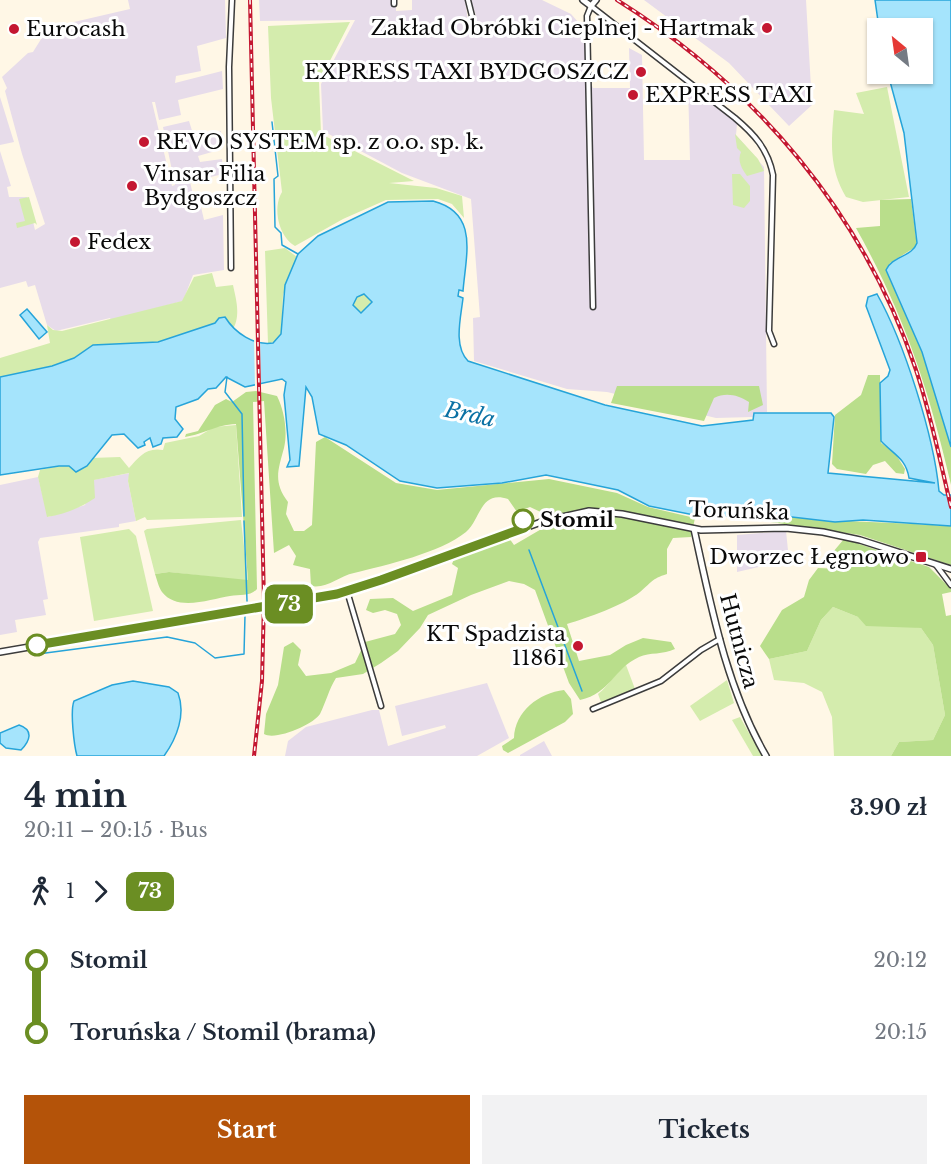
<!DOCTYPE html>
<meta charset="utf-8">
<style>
:root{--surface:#fff;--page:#f2f2f3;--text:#1f2937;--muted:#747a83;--accent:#b45309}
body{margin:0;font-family:"Libre Baskerville",serif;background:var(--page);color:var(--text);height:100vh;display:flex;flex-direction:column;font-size:22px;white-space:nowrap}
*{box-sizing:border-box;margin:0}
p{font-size:20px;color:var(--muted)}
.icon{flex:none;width:33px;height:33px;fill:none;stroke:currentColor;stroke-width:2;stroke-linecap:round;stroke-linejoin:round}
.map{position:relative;height:756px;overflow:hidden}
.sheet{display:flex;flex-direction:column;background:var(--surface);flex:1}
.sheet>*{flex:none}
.badge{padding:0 12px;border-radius:9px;font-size:21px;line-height:39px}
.needle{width:39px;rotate:331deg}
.tools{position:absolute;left:867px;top:18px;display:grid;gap:12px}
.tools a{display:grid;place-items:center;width:66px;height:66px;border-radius:0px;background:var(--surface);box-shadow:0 2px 4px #0004;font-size:30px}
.map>.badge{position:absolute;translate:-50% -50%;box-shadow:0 0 0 3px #fff}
.legs{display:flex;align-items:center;gap:9px;height:66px;padding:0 24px;font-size:20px}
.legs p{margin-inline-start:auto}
.headline{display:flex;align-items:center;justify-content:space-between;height:102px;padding:0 24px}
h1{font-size:33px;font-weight:700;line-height:45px}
.button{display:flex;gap:12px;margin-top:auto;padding:12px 24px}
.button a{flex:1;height:69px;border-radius:0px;background:var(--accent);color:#fff;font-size:24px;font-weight:700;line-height:69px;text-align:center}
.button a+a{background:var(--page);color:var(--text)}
ul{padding:0 24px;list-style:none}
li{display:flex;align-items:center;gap:21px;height:72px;font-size:22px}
li i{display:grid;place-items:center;width:9px;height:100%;margin:0 8px;background:currentColor}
li i::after{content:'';width:15px;height:15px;margin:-8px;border:4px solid;border-radius:50%;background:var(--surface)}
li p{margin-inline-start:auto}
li:first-child i{background:linear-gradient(#0000 50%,currentColor 0)}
li:last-child i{background:linear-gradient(currentColor 50%,#0000 0)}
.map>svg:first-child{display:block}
.industrial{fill:#e7dcea}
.green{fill:#d4ecad}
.forest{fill:#b9de8b}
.water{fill:#a5e4fc;stroke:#26a4d9;stroke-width:1.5;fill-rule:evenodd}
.pier{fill:#fff7e6}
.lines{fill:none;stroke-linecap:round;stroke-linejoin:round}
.stream{stroke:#26a4d9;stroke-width:1.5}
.minor-casing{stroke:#3c3c3c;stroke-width:7}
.tertiary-casing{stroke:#3c3c3c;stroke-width:8}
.minor{stroke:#fff;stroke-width:4}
.tertiary{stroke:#fff;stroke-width:5}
.rail-casing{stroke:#c41731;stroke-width:4}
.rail{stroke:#fff;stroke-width:1.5;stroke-dasharray:4.5;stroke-linecap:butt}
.line-1-casing{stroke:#fff;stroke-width:14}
.line-1{stroke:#6b8e23;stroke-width:9}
.poi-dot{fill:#c41731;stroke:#fff;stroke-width:2}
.stop-1-dot{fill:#fff;stroke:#6b8e23;stroke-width:3}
.labels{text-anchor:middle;stroke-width:6;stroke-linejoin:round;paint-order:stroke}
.poi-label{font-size:21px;fill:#090909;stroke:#fff;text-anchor:start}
.street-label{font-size:21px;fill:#090909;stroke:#fff}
.stop-label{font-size:21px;font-weight:bold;fill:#090909;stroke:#fff;text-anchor:start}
.water-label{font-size:22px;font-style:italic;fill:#0a71a4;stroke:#fff}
</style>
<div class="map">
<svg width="951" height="756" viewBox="0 0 951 756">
<rect width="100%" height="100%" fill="#fff7e6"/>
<!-- industrial -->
<g class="industrial">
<polygon points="128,0 225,0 226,38 197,46 201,71 176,76 175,83 222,71 223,89 178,100 181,115 159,120 155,102 152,102 172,186 175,185 163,127 189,121 194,137 221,131 219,150 198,156 200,162 222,159 223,174 190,182 195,203 201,207 204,220 223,215 224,270 193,275 183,301 111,320 110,318 56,331 47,325 35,285 28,287 26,281 0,288 0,151 11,186 7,187 9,197 27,197 35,230 45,224 22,154 5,91 7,88 2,77 28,53 33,52 48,28 130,9"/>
<polygon points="259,0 391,0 391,5 396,5 396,11 412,10 412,0 465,0 468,21 476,15 470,0 542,0 571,14 586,31 587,75 593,88 630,88 629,48 642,55 644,160 690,160 688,85 734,120 737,124 736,135 764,167 767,412 754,412 753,417 716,418 607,392 567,389 474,361 473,318 480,317 471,199 402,173 323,131 321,84 355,20 260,21"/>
<polygon points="644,0 806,0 812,105 789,126 729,63"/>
<polygon points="0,97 14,142 0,145"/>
<polygon points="130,473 128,481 136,521 119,524 119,527 40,538 38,542 48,599 43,600 46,615 15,620 17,632 0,635 0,485 38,477 48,517 85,505 93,480"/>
<polygon points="786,531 789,560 737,572 737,535"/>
<polygon points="487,683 509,738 477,756 285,756 288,741 306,727 372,710 379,710 388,746 446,728 445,725 402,736 395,706"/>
<polygon points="544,741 552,756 520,756 520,755"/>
</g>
<!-- green -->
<g class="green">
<path d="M350,22L319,82L321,134L414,181L389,183L436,188L462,196L464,218L452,204L438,199L386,200L343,219L295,246C279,237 272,208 282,192L271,98L268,26Z"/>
<path d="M887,87L909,197L863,202L846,197C829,168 831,142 834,110L864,114L856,93Z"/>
<path d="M735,134L758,159L764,171L747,176C742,169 737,161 741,152L737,148Z"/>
<polygon points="732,174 740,174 750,186 750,201 744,208 733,205"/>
<polygon points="29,197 37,225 35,223 17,228 16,223 25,221 19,199"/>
<polygon points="285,248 297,257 283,295 281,334 278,340 268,344 265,251"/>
<path d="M212,273L216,287L233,285C236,299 241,316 233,329L225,317L219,318L215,323L158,342L93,345L74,358L52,366L0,377V358L50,343L47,325L53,330L62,331L182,301L194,277Z"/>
<circle cx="362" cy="303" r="9"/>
<path d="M236,425L242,517L147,520L145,517L136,521L128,481L129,473L94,480L95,498C80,508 65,514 47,517L38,477L40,470L59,466H87L91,458L120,457L129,468C139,457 146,447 163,450L165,443L199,436L214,427Z"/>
<polygon points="241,520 248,581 169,572 155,574 144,531 147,529"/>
<polygon points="129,529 136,536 153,611 94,621 80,537"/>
<polygon points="833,607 858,617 921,628 933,645 945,715 933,740 899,742 891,756 834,756 832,717 822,692 804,683 774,680 769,659 807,651 821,620"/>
<path d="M626,665L635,689L601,702L598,694C609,686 615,672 626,665Z"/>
<polygon points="727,680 734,703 700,721 690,706"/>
<polygon points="740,717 762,756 753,756 732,720"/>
</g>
<!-- forest -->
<g class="forest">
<path d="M911,199L917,246L890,263L887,270L922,352L939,400L951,447V485C929,389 904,314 856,228L880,226V200Z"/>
<polygon points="868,375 880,375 881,443 895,453 905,469 904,474 896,473 885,461 873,465 866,474 837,469 832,464 835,415 861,395"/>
<path d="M617,386H759L763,405L748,412L749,402C738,395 726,392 714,398L704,421L611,403Z"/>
<path d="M256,391L277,396C284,410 288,431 284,448C278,470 273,482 288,502L286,514L294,531H304L312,525L316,442L325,437L396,483L437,490L549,479L617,493L648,507L695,518L691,537L673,538L667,549V574C651,579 652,582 640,592C624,605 587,618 567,624L579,661L610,655L626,645L643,638L671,642L675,649C663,655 650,652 639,657C613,669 611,693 580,700L569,683L535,590L524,584L509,581L471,595L428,615L420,628L398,651L381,663L363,674L336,678C329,689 326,702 320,714C314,724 276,741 264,734L266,714L278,685L284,647L293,642L301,650L298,665L306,676L331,673L355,663L365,642L395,634L401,625L397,614L385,610L373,613L366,610L370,599L393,598L413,611L452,595L458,568L452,564L454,559L509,538L514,545L550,524L547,515L530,507L517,512L508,499C480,490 481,519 466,532C440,553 386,565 354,573C339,576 327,589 311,586L310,569L293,565L296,556L289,545L274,553L264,401L253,402L257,589C250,597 240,594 230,596C211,599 177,612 162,592C159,588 157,580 155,574L169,572L248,580L236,424C215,425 205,434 185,437L186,434L198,431L215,405L226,399L232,402L246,392Z"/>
<path d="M766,514C827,522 889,522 951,526V565L860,535L756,520Z"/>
<polygon points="844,539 929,567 951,589 951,592 942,594 946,616 951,615 951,756 891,756 899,742 933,740 945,715 933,645 921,628 866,626 858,617 833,607 821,620 807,651 769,659 760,646 782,610 804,597 809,580 818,568 841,569 844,561 833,552"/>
<path d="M564,690L571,699L573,714L565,722L508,753L503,750L502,746L514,738C515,711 539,693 564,690Z"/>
</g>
<!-- water -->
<g class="water">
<path d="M875,0H951V447L922,352L886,270C892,256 912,257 917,243L904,133L888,74H922V28H879Z"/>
<path d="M433,201C479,213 466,254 463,291L459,290L458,296L463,298C461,317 453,346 468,361L605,405L702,426L753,420L754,413H831L834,417L828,473L935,483L909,478C906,458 893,454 881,441L880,383L888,376L890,370L866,306L868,297L877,294C904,342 934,436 939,491L944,495H951V526L863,520L835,522L766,514L704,517L649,506L618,490L546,475L502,483L437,488L400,481L346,445L319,434L312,397L306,387L299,466L287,467L290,460L284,395L286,382L282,379L245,387L226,377L216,388L208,389L198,399L176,407L175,419L183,429L177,437L163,438L161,444L153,447L150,438L144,442L145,445L138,448L124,434L112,435L87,466L76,472L69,466H59L0,475V377L52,366L74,358L93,345L158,342L215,323L219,318L225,317C235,333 254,346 273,343L281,334L285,285L298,254L318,236L388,202ZM364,294L372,302L361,313L353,305L357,297Z"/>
<polygon points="27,309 47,332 39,339 20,315"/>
<path d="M133,681L169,687L178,693C186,714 177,738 164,756H77C74,745 70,711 74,701L112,685Z"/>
<path d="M19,725C34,730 30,741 21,750L6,748L0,743V733Z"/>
</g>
<!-- pier -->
<polygon class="pier" points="254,337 260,340 261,385 255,387"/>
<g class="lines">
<!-- stream -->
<g class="stream">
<polyline points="272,122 278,176 274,179 275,227 281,233 282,245 298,254"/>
<polyline points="227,377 225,392 242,414 244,516"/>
<polyline points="244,521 247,601"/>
<polyline points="529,550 582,691"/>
<polyline points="38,654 167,637 195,643 215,658 244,654 245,615"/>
</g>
<!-- minor casing -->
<g class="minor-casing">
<g id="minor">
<polyline points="394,0 394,4"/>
<polyline points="468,0 472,16"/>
<polyline points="231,268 229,67 232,0"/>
<path d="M593,307L587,16L591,6L735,118C754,134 768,149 773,175L769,331L774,344"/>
<polyline points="936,565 951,585"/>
<polyline points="347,591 381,706"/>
<polyline points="593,709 661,681 701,650 720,639"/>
</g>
</g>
<!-- tertiary casing -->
<g class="tertiary-casing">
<g id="tertiary">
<polyline points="583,0 591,6 596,0"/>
<path d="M694,529C711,606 726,687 766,756"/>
<polyline points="0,652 337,594 382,580 544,521 589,511 622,514 701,530 786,528 823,532 860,540 951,569"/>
</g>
</g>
<!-- minor -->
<use href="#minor" class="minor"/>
<!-- tertiary -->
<use href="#tertiary" class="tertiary"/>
<!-- rail casing -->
<g class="rail-casing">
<g id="rail">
<polyline points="250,0 264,601 262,681 254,756"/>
<path d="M617,0C756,87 864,214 916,370C931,415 940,461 951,507"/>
</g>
</g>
<!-- rail -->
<use href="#rail" class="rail"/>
</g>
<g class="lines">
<!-- line-1 casing -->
<g class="line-1-casing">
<polyline id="line-1" points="37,645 337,594 381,580 524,528 523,520"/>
</g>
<!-- line-1 -->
<use href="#line-1" class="line-1"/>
</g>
<!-- markers -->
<g class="poi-dot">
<circle cx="767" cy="28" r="6"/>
<circle cx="14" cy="29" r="6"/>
<circle cx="641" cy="72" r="6"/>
<circle cx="633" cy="95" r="6"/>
<circle cx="144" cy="142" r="6"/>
<circle cx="132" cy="186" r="6"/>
<circle cx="75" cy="242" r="6"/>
<rect x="915" y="551" width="12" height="12" rx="3"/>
<circle cx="578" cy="646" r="6"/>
</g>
<g class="stop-1-dot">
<circle cx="523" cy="520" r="10"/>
<circle cx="37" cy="645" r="10"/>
</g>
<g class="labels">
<!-- poi labels -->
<g class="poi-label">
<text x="755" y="35" text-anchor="end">Zakład Obróbki Cieplnej - Hartmak</text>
<text x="26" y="36">Eurocash</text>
<text x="629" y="79" text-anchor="end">EXPRESS TAXI BYDGOSZCZ</text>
<text x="645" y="102">EXPRESS TAXI</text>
<text x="156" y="149">REVO SYSTEM sp. z o.o. sp. k.</text>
<text x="144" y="181">Vinsar Filia<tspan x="144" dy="24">Bydgoszcz</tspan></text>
<text x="87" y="249">Fedex</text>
<text x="909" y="564" text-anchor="end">Dworzec Łęgnowo</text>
<text x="566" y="641" text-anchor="end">KT Spadzista<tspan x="566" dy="24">11861</tspan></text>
</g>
<!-- street labels -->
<g class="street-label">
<text transform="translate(739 511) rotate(2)" y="7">Toruńska</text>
<text transform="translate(739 641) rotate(75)" y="7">Hutnicza</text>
</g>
<!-- stop labels -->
<g class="stop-label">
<text x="540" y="527">Stomil</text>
</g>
<!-- water labels -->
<g class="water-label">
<text transform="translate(470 414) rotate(12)" y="8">Brda</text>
</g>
</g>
</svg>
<div class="tools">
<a><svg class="needle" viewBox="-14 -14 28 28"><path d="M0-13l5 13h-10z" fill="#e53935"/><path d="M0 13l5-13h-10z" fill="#747a83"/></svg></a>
</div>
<b class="badge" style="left:289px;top:604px;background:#6b8e23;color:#fff">73</b>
</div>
<section class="sheet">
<div class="headline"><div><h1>4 min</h1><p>20:11 – 20:15 · Bus</p></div><b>3.90 zł</b></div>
<div class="legs"><svg class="icon" aria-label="walk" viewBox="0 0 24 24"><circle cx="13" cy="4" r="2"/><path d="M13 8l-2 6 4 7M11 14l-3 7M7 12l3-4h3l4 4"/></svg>1<svg class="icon" aria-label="forward" viewBox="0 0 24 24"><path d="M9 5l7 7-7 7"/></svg><b class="badge" style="background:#6b8e23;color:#fff">73</b></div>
<ul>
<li><i style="color:#6b8e23"></i><b>Stomil</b><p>20:12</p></li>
<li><i style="color:#6b8e23"></i><b>Toruńska / Stomil (brama)</b><p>20:15</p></li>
</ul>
<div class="button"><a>Start</a><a>Tickets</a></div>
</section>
